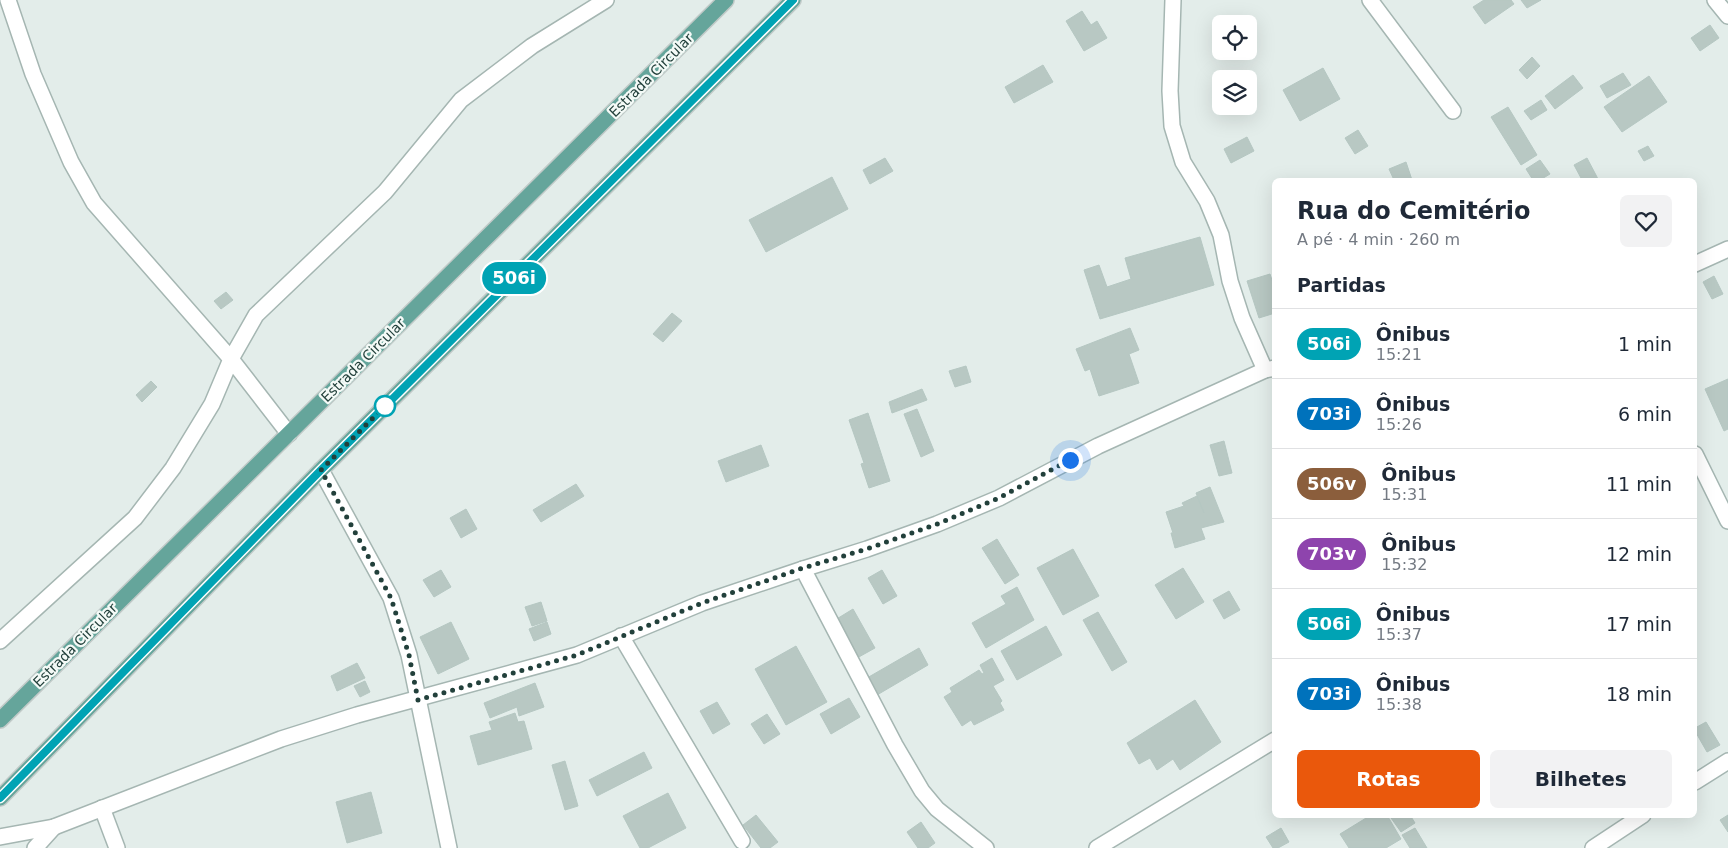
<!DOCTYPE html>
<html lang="pt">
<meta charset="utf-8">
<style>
:root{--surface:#fff;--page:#f2f2f3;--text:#1f2937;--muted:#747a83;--line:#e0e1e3;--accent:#ea580c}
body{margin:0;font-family:"DejaVu Sans",sans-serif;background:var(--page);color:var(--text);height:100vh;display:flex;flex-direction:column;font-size:19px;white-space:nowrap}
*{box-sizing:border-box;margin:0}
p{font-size:16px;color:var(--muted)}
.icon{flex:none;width:28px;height:28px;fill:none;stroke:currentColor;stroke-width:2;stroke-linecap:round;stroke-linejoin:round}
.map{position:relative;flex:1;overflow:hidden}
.details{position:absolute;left:1272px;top:178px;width:425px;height:640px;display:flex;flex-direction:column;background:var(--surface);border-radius:8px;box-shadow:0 5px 20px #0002}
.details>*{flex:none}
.badge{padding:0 10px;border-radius:16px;font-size:18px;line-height:32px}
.fabs{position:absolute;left:1212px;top:15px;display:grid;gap:10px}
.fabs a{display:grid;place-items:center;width:45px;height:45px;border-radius:8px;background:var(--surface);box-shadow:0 5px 20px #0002;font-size:25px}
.you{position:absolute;width:25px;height:25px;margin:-12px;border:4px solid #fff;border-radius:50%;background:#1a73e8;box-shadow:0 0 0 8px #1a73e833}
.map>.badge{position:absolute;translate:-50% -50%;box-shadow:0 0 0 2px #fff}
h2{padding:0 25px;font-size:19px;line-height:45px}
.round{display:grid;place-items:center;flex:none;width:52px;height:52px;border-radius:8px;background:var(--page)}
.head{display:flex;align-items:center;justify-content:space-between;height:85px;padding:0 25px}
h1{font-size:24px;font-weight:700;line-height:38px}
.cta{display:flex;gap:10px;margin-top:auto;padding:10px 25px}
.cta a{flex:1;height:58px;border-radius:8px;background:var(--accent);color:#fff;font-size:20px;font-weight:700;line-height:58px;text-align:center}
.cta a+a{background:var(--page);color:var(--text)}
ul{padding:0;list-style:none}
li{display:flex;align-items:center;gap:15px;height:70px;padding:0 25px;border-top:1px solid var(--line)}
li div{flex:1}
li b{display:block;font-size:19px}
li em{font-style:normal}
li .badge{min-width:55px;font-weight:700;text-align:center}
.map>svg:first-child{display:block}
.building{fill:#b8c8c3;stroke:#b5c7c2}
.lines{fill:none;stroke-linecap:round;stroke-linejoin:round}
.minor-casing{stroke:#a5b6b2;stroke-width:18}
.tertiary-casing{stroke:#a5b6b2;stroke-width:18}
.primary-casing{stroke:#c1cac8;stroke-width:18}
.minor{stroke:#fff;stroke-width:15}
.tertiary{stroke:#fff;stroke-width:15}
.primary{stroke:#65a59b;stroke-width:15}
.line-casing{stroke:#fff;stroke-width:11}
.line{stroke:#00a3b4;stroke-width:8}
.walk{stroke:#22403b;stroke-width:5;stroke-dasharray:0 9}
.stop-dot{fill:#fff;stroke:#00a3b4;stroke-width:2.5}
.labels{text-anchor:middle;stroke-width:4.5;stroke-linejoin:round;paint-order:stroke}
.street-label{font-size:14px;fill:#22403b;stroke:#f4faf7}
</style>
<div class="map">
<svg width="1728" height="848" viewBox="0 0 1728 848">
<rect width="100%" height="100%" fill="#e3edea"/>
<!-- building -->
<g class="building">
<polygon points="1484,0 1511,0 1514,4 1485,24 1473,7"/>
<polygon points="1521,0 1541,0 1527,8"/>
<polygon points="1082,11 1091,25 1097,21 1107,38 1084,51 1066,21"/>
<polygon points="1710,25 1719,38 1700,51 1691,38"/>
<polygon points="1532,57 1540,66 1527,79 1519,70"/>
<polygon points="1043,65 1053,82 1014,103 1005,87"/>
<polygon points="1323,68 1340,99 1300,121 1283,90"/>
<polygon points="1623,73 1631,85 1607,98 1600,86"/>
<polygon points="1573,75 1583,88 1555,109 1545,96"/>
<polygon points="1649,76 1667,102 1622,132 1604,107"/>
<polygon points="1541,100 1547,110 1531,120 1524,111"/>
<polygon points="1508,107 1537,155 1521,165 1491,117"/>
<polygon points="1358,130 1368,146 1355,154 1345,138"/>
<polygon points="1247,137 1254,151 1231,163 1224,149"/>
<polygon points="1648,146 1654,156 1644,161 1638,151"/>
<polygon points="885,158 893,171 870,184 863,170"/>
<polygon points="1587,158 1597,177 1598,180 1579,180 1581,178 1574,165"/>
<polygon points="1540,160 1550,174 1540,180 1533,180 1526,169"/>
<polygon points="1406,162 1412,180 1394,180 1389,169"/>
<polygon points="832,177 848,209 766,252 749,220"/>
<polygon points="1200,237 1214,285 1100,319 1084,270 1099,265 1107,287 1131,279 1125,258"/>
<polygon points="1270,274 1275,289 1275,313 1259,318 1247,281"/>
<polygon points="1714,276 1723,294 1712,299 1703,282"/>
<polygon points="226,292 233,300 221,309 214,301"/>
<polygon points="672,313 682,321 663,342 653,334"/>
<polygon points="1130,328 1139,350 1129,354 1139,383 1099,396 1090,369 1085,371 1076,349"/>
<polygon points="966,366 971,382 955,387 949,371"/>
<polygon points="1728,379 1728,429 1724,431 1705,389"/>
<polygon points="151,381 157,387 142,402 136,395"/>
<polygon points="922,389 927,400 892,413 889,402"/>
<polygon points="917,409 934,451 921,457 904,414"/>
<polygon points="868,413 890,481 869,488 861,464 864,463 849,420"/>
<polygon points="1224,441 1232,473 1219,476 1210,445"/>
<polygon points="761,445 769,466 726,482 718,461"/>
<polygon points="576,484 584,496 541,522 533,510"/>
<polygon points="1210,487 1224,522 1201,528 1205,539 1175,548 1171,533 1173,533 1166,512 1184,506 1182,503 1197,496 1204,513 1196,493"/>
<polygon points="466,509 477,529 461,538 450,518"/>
<polygon points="997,539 1019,575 1005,584 982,548"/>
<polygon points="1073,549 1099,596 1063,615 1037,568"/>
<polygon points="1183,568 1204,602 1176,619 1155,585"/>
<polygon points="441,570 451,587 434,597 423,580"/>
<polygon points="882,570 897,596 883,604 868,578"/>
<polygon points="1017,587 1034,620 986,648 972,623 1006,604 1001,596"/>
<polygon points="1229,591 1240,610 1224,619 1213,600"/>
<polygon points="541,602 547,621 532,626 525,607"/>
<polygon points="853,609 875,648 857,658 835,620"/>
<polygon points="1098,612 1127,662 1112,671 1083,620"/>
<polygon points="451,622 469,659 438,674 420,637"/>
<polygon points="547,622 551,634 534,641 529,629"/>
<polygon points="1046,626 1062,655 1017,680 1001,651"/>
<polygon points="796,646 827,702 786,725 755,669"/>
<polygon points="919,648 928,665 877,695 867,678"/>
<polygon points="992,658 1004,680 993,686 1002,701 1000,703 1004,710 974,725 971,720 962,726 944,697 952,692 950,688 979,670 982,674 984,673 980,665"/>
<polygon points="357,663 365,678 337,691 331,676"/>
<polygon points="365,681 370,692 360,697 354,686"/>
<polygon points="535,683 544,707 519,716 517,707 490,718 484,703"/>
<polygon points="849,698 860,717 831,734 820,714"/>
<polygon points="1195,700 1221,742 1180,770 1173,759 1157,770 1150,758 1139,764 1127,743"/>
<polygon points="717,702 730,724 713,734 700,711"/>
<polygon points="515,713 518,722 524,721 532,749 478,765 470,736 492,730 489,722"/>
<polygon points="767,714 780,734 764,744 751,724"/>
<polygon points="1706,722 1720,745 1707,752 1695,731 1695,728"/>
<polygon points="644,752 652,768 597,796 589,780"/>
<polygon points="565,761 578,806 565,810 552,765"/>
<polygon points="371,792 382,833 347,843 336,802"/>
<polygon points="668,793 686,828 648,848 640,848 623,816"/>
<polygon points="756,815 778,842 770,848 761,848 743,825"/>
<polygon points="1371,815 1387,815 1401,839 1386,848 1349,848 1340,834"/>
<polygon points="1396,815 1410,815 1415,823 1401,832 1391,818"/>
<polygon points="1728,815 1728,832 1720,820"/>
<polygon points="921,822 935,843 928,848 918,848 907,832"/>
<polygon points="1281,828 1289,842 1278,848 1273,848 1266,837"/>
<polygon points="1415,828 1427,848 1410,848 1402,835"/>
</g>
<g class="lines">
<!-- minor casing -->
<g class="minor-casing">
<g id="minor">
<polyline points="1173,0 1170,91 1172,126 1183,162 1207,201 1221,235 1230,281 1242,318 1265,370"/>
<polyline points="1370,0 1453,111"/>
<polyline points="1715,0 1728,16"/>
<polyline points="1695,264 1728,249"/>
<polyline points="1695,454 1728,521"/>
<polyline points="321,470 391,598 409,655 449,848"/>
<polyline points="803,569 895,745 922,791 937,809 986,848"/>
<polyline points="621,636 742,841"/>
<polyline points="0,641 135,518 173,468 212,404 231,359 94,203 71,162 33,74 8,0"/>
<polyline points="1695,782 1728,761"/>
<polyline points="102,808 117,848"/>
<polyline points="0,837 54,827 281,739 357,715 577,655 702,603 803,569 867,549 937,524 999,498 1098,446 1265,370 1275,368"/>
<polyline points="35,848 54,827"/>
<polyline points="1097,848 1275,740"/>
<polyline points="1593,848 1643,815"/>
</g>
</g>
<!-- tertiary casing -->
<g class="tertiary-casing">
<polyline id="tertiary" points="289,434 231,359 256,315 385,192 461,100 532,46 606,0"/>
</g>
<!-- primary casing -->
<g class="primary-casing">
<g id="primary">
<polyline points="0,720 726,0"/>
<polyline points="0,798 321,470 793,0"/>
</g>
</g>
<!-- minor -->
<use href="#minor" class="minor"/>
<!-- tertiary -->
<use href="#tertiary" class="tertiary"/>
<!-- primary -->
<use href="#primary" class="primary"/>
</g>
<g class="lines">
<!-- line casing -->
<g class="line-casing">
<polyline id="line" points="0,798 321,470 793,0"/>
</g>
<!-- line -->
<use href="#line" class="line"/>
<!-- walk -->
<polyline class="walk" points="385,406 321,470 391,598 409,655 418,700 577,655 702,603 803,568 867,549 937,524 999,498 1070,460"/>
</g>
<!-- markers -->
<circle class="stop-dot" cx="385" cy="406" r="10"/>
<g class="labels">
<!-- street labels -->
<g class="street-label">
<text transform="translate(651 75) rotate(-45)" y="5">Estrada Circular</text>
<text transform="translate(363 360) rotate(-45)" y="5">Estrada Circular</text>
<text transform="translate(75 645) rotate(-45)" y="5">Estrada Circular</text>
</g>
</g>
</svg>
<div class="fabs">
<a><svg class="icon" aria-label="locate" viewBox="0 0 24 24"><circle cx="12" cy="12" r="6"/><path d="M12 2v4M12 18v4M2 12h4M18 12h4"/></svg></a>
<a><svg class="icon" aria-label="layers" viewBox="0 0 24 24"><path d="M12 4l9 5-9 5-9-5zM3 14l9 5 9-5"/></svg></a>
</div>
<div class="you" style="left:1070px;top:460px"></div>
<b class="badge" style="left:514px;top:278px;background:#00a3b4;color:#fff">506i</b>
<section class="details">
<div class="head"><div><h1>Rua do Cemitério</h1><p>A pé · 4 min · 260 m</p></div><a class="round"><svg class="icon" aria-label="heart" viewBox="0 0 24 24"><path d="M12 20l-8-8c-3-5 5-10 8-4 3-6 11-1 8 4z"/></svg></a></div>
<h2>Partidas</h2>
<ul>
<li><span class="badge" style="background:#00a3b4;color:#fff">506i</span><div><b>Ônibus</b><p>15:21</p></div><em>1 min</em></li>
<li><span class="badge" style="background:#0072bc;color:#fff">703i</span><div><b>Ônibus</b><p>15:26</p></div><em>6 min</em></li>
<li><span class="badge" style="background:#8b5e3c;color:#fff">506v</span><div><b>Ônibus</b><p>15:31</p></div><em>11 min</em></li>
<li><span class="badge" style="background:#8e44ad;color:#fff">703v</span><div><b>Ônibus</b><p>15:32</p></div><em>12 min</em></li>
<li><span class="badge" style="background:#00a3b4;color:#fff">506i</span><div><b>Ônibus</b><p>15:37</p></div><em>17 min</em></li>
<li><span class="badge" style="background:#0072bc;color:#fff">703i</span><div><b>Ônibus</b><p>15:38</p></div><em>18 min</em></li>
</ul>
<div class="cta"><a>Rotas</a><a>Bilhetes</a></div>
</section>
</div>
